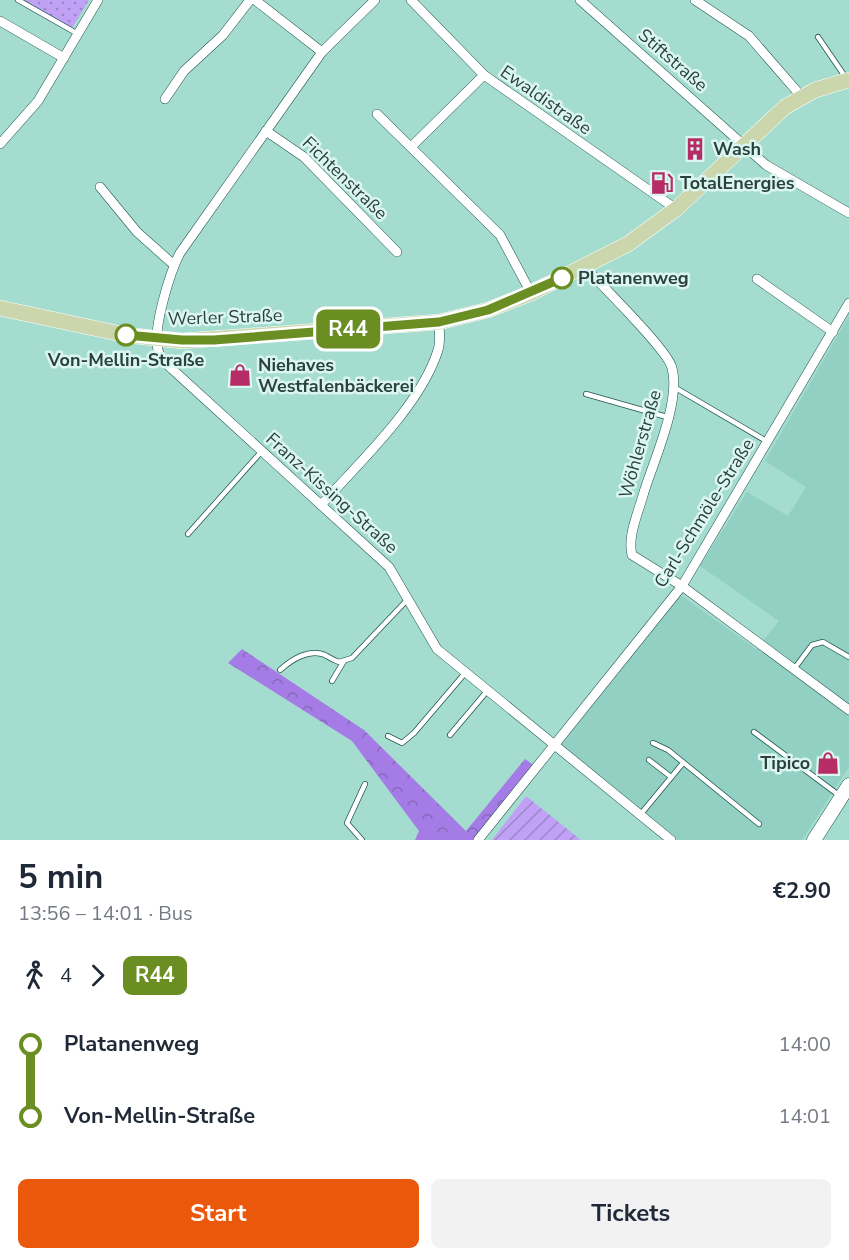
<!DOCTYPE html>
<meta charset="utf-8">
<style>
:root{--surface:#fff;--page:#f2f2f3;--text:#1f2937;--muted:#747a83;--accent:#ea580c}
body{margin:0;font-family:"Nunito Sans",sans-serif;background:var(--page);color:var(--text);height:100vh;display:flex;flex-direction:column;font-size:22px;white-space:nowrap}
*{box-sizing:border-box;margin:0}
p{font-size:20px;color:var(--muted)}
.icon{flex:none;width:33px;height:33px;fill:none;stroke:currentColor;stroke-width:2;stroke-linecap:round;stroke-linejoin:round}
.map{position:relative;height:840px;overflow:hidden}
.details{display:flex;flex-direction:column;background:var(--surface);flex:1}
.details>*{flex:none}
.badge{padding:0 12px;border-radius:9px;font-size:21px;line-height:39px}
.map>.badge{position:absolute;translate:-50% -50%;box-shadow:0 0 0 3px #fff}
.legs{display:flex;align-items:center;gap:9px;height:66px;padding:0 18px;font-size:20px}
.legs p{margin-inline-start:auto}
.overview{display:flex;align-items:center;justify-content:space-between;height:102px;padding:0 18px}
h1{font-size:33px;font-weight:700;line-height:45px}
.action{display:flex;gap:12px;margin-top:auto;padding:12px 18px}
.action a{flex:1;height:69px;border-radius:9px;background:var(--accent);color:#fff;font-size:24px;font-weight:700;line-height:69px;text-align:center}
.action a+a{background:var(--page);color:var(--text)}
ul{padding:0 18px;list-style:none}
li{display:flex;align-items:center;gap:21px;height:72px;font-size:22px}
li i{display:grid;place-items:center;width:9px;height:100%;margin:0 8px;background:currentColor}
li i::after{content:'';width:15px;height:15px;margin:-8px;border:4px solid;border-radius:50%;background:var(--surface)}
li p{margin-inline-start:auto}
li:first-child i{background:linear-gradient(#0000 50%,currentColor 0)}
li:last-child i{background:linear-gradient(currentColor 50%,#0000 0)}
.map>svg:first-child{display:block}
.built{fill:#92d0c3}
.grass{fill:url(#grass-dots)}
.forest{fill:url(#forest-crowns)}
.garden{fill:url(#garden-furrows)}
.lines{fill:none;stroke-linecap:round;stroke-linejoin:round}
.lane-casing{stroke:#20554c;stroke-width:6}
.street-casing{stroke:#20554c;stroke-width:10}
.secondary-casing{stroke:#20554c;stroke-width:15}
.primary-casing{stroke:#fff;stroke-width:16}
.lane{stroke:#fff;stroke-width:4.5}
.street{stroke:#fff;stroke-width:9}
.secondary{stroke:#fff;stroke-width:14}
.primary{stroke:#ccd6ad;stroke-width:15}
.line-1-casing{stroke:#fff;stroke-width:14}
.line-1{stroke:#6b8e23;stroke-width:9}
.stop-1-dot{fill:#fff;stroke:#6b8e23;stroke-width:3}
.labels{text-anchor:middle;stroke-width:5;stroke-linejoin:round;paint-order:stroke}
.street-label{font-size:18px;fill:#2a413c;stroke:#dbf6f0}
.poi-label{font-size:18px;font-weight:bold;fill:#2a413c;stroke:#dbf6f0;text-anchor:start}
.stop-label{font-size:18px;font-weight:bold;fill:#2a413c;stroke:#dbf6f0;text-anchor:start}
</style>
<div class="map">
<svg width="849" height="840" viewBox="0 0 849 840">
<defs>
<pattern id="grass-dots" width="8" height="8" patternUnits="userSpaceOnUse" patternTransform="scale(1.5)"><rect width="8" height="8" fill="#c0a1f6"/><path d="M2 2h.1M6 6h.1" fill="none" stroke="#9c85c8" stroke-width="1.8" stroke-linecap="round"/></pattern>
<pattern id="forest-crowns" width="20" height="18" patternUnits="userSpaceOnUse" patternTransform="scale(1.5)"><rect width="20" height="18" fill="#a57ce5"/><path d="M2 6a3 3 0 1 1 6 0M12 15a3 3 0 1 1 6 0" fill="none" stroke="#8767bb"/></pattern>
<pattern id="garden-furrows" width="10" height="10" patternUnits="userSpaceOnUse" patternTransform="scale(1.5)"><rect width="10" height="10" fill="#c0a1f6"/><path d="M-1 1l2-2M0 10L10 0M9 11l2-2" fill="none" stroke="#9c85c8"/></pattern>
</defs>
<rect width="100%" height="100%" fill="#a5dcd0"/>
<!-- built -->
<polygon class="built" points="849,316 849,767 802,840 676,840 560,746 678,596 682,596 756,649 779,621 700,566 747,492 788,516 806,487 765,461"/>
<!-- grass -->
<polygon class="grass" points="24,0 89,0 72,28"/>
<!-- forest -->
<polygon class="forest" points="242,649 364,730 466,831 525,759 535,766 474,840 415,840 419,831 352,741 228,663"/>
<!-- garden -->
<polygon class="garden" points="526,796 581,840 492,840"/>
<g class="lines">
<!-- lane casing -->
<g class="lane-casing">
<g id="lane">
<polyline points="18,0 78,34"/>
<polyline points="818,37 846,78"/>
<polyline points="674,387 768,442"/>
<polyline points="586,394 667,417"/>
<polyline points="188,534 262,451"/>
<polyline points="794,669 812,645 823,642 849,657"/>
<path d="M280,670C291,660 309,648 325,655C330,658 333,660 339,662L352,658L408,599"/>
<polyline points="332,681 344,661"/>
<polyline points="754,732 840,796"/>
<polyline points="450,735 488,690"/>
<polyline points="388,736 402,743 414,733 466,672"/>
<polyline points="653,743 668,750 759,824"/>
<polyline points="649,760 671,777"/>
<polyline points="640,815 683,763"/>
<polyline points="362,840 347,823 365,784"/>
</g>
</g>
<!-- street casing -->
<g class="street-casing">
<g id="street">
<polyline points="255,0 322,52"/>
<path d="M375,0L322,52L180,253C170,272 152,330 158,350C160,358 166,364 172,369L389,567L437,649L671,840"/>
<polyline points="411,0 484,75 676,209"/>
<polyline points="580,0 766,165 849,213"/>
<polyline points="695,0 749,36 801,96"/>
<polyline points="0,21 64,58"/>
<polyline points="165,99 184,71 223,35 250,0"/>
<polyline points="377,114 500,235 531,293"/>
<polyline points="266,131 304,157 397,252"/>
<polyline points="0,144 38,101 98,0"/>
<polyline points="411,147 484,75"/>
<polyline points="100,187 137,232 174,265"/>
<path d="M585,267C601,285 668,350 672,368C681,401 654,460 644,492C639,511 627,536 632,555L682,586L849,710"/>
<polyline points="757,279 833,332"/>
<path d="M321,505C359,463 421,405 438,350C441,341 439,331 439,322"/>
<polyline points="478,840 682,586 849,303"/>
</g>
</g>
<!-- secondary casing -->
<g class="secondary-casing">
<polyline id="secondary" points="814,840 849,785"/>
</g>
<!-- primary casing -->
<g class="primary-casing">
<polyline id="primary" points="0,308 126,335 182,341 439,322 488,310 531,293 628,244 676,209 785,107 815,90 849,80"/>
</g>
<!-- lane -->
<use href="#lane" class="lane"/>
<!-- street -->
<use href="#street" class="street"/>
<!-- secondary -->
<use href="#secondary" class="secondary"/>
<!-- primary -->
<use href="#primary" class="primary"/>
</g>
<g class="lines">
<!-- line-1 casing -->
<g class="line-1-casing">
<polyline id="line-1" points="126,335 182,340 214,340 439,322 488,310 562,278"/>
</g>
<!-- line-1 -->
<use href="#line-1" class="line-1"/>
</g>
<!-- icons -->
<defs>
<g id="building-bare" transform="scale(1.8)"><path d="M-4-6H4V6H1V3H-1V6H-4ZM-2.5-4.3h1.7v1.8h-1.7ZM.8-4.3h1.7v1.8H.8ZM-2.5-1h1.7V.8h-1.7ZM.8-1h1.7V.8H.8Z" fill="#b62c66" stroke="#dbf6f0" stroke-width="2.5" paint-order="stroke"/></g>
<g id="fuel-bare" transform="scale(1.8)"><path d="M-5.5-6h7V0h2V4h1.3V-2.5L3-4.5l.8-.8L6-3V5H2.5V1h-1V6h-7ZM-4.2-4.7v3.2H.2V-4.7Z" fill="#b62c66" stroke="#dbf6f0" stroke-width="2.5" paint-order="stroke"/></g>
<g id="shop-bare" transform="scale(1.8)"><path d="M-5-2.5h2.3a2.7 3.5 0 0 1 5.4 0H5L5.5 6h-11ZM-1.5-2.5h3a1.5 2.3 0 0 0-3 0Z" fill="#b62c66" stroke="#dbf6f0" stroke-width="2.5" paint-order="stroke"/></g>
</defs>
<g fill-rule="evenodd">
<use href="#building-bare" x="695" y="149"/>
<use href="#fuel-bare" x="662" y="183"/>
<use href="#shop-bare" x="240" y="375"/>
<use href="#shop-bare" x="828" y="763"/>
</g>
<!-- markers -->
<g class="stop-1-dot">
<circle cx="562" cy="278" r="10"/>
<circle cx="126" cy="335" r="10"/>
</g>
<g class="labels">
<!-- street labels -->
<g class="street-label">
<text transform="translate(673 60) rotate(41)" y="6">Stiftstraße</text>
<text transform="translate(546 100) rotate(35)" y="6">Ewaldistraße</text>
<text transform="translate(345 178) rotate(44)" y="6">Fichtenstraße</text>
<text transform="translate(225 317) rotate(-2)" y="6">Werler Straße</text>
<text transform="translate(640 444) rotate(-74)" y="6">Wöhlerstraße</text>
<text transform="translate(332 493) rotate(42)" y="6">Franz-Kissing-Straße</text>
<text transform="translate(704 513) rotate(-58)" y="6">Carl-Schmöle-Straße</text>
</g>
<!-- poi labels -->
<g class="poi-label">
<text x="713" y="155">Wash</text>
<text x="680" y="189">TotalEnergies</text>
<text x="258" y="371">Niehaves<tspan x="258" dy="21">Westfalenbäckerei</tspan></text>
<text x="810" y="769" text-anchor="end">Tipico</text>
</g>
<!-- stop labels -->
<g class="stop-label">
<text x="578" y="284">Platanenweg</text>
<text x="126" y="366" text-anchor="middle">Von-Mellin-Straße</text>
</g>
</g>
</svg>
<b class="badge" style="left:348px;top:329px;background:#6b8e23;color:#fff">R44</b>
</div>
<section class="details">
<div class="overview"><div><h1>5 min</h1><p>13:56 – 14:01 · Bus</p></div><b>€2.90</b></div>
<div class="legs"><svg class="icon" aria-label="walk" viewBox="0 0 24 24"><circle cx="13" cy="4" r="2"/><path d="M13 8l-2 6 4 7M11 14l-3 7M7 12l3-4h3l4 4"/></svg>4<svg class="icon" aria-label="forward" viewBox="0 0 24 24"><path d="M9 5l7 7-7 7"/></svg><b class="badge" style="background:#6b8e23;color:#fff">R44</b></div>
<ul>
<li><i style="color:#6b8e23"></i><b>Platanenweg</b><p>14:00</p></li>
<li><i style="color:#6b8e23"></i><b>Von-Mellin-Straße</b><p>14:01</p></li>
</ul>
<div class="action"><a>Start</a><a>Tickets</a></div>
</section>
